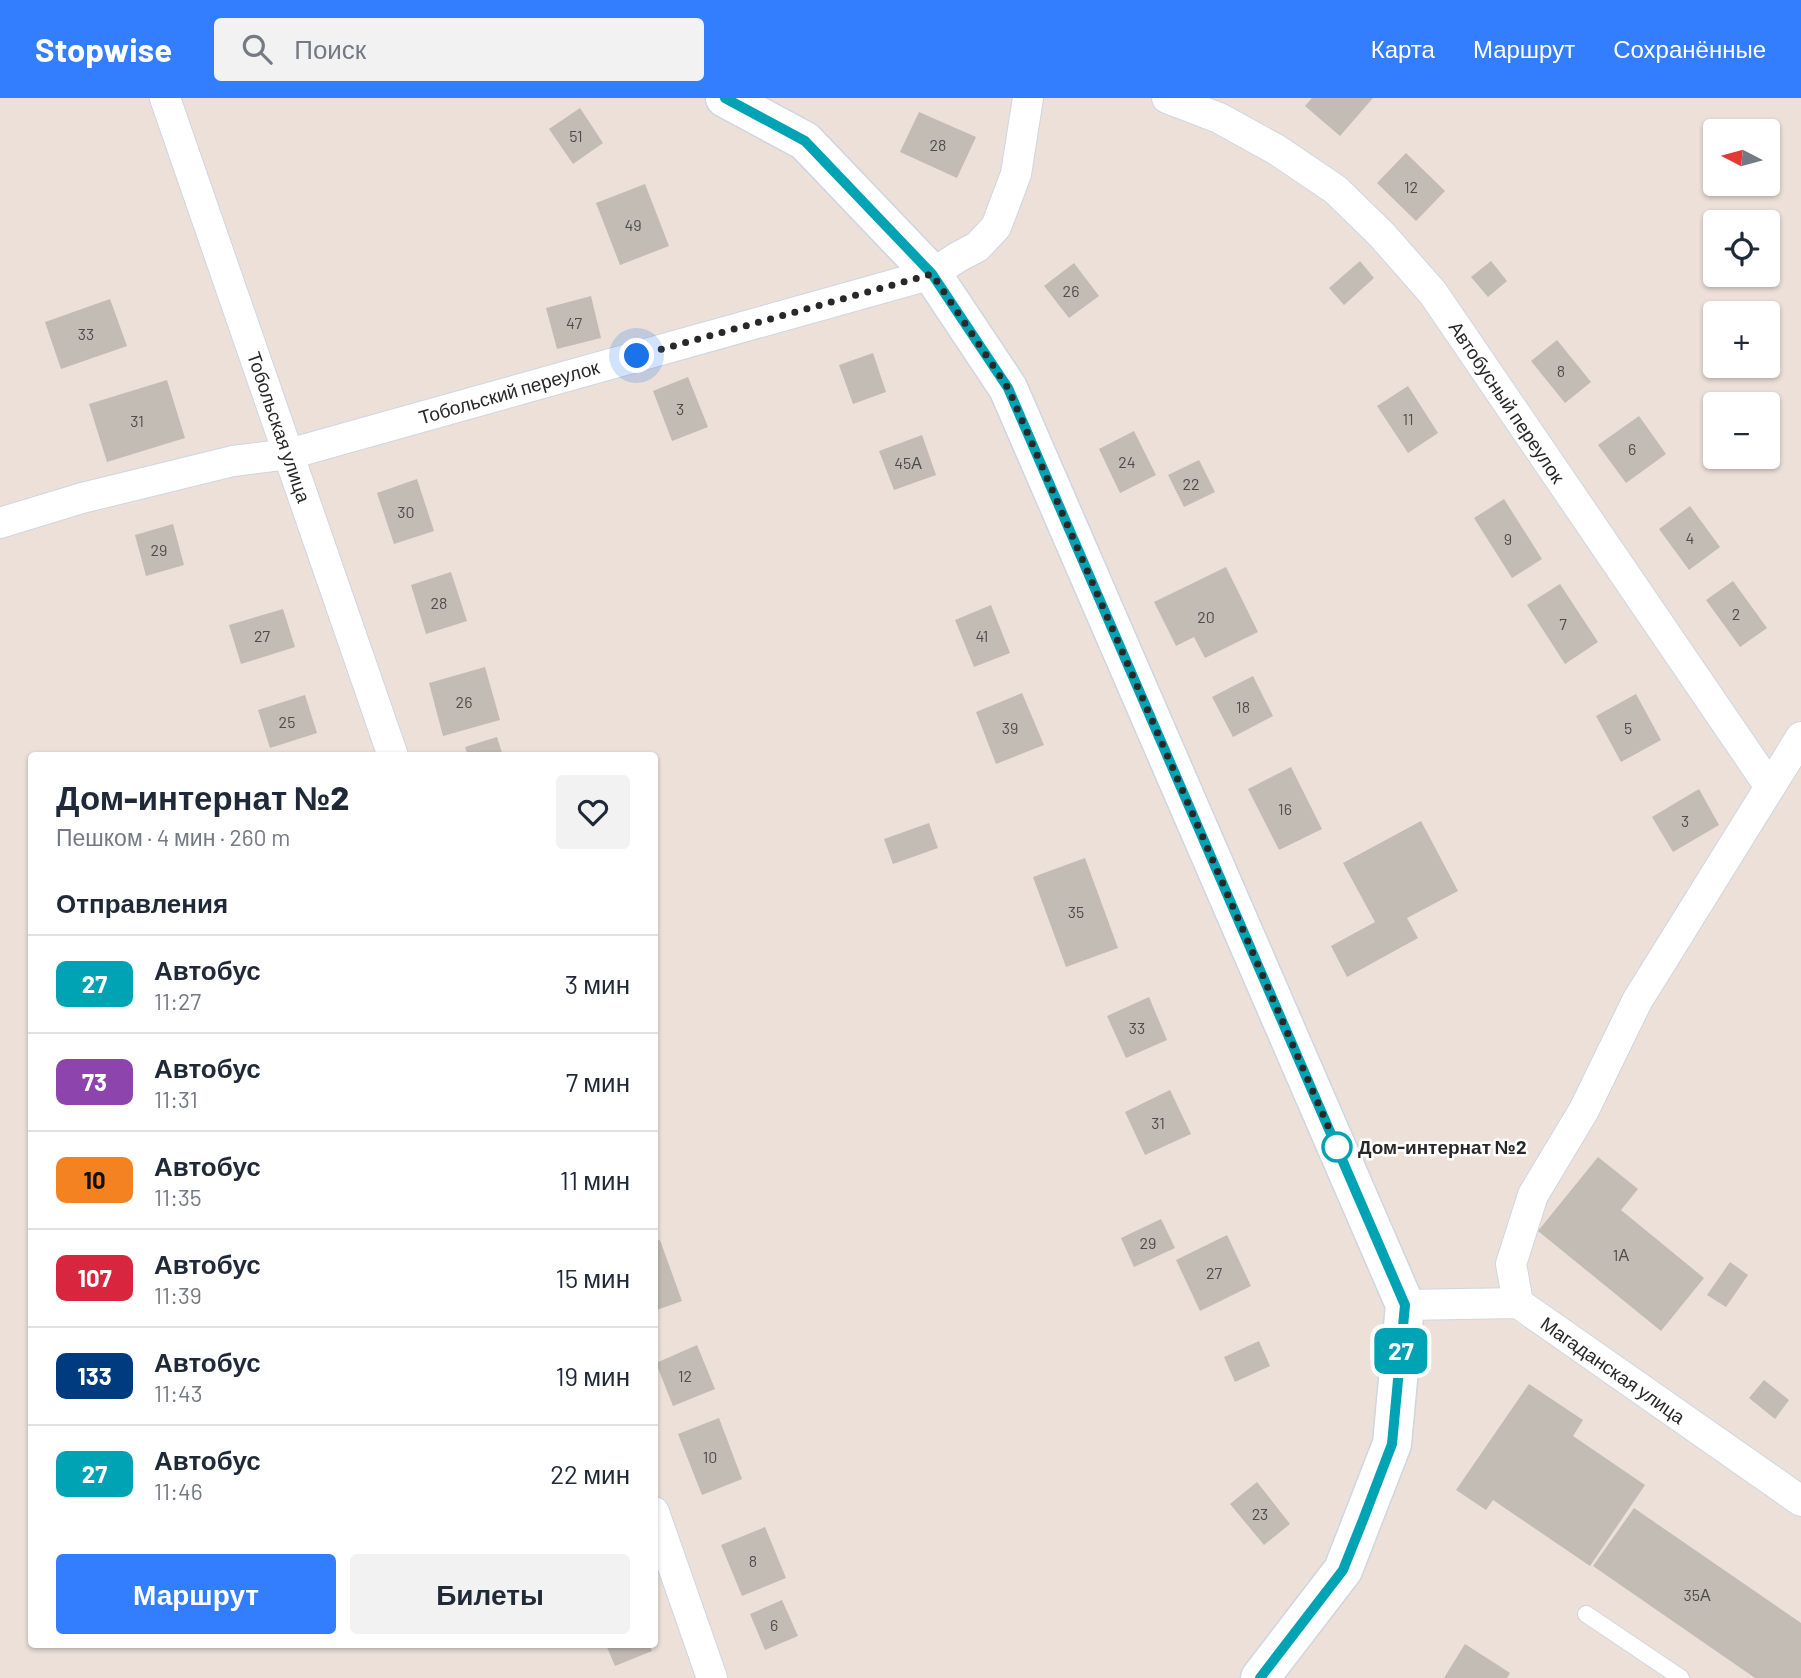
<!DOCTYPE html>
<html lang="ru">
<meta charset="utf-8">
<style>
:root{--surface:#fff;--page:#f2f2f3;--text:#1f2937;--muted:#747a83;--line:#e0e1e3;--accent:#337dff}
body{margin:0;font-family:Barlow,sans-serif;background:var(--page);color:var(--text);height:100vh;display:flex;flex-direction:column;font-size:26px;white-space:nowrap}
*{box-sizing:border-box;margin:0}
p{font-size:23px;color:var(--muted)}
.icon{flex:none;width:38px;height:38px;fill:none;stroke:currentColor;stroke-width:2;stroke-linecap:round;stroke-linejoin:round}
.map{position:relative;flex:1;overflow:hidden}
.sheet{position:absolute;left:28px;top:654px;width:630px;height:896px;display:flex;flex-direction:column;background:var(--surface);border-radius:7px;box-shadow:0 2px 5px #0004}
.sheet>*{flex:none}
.badge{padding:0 14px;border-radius:10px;font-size:24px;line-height:46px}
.needle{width:46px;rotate:276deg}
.fabs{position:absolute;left:1703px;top:21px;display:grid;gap:14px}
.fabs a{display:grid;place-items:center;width:77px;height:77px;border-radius:7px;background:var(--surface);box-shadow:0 2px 5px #0004;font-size:35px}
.you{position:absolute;width:35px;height:35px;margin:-18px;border:5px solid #fff;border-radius:50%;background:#1a73e8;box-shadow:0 0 0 10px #1a73e833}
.map>.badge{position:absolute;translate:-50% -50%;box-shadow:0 0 0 4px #fff}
h2{padding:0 28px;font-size:26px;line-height:63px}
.round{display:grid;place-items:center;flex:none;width:74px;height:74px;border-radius:7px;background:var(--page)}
.headline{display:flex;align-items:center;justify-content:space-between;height:119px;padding:0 28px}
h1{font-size:33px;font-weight:800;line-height:52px}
.action{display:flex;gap:14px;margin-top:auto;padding:14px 28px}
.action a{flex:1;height:80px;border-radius:7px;background:var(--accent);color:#fff;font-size:28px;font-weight:800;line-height:80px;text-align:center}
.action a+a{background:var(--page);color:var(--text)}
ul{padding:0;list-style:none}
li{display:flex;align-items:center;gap:21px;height:98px;padding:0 28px;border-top:2px solid var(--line)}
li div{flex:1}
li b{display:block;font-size:26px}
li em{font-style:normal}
li .badge{min-width:77px;font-weight:700;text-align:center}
header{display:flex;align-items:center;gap:42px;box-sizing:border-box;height:98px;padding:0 35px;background:var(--accent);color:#fff}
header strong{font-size:33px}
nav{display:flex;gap:38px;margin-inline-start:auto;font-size:24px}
.search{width:490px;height:63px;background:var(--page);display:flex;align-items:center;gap:18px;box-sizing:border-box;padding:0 24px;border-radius:7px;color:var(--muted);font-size:26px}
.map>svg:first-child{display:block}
.building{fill:#c3bcb5}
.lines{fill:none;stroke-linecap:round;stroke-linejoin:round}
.lane-casing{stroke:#ced6e2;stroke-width:18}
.street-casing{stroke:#ced6e2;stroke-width:32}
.secondary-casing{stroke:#ced6e2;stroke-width:41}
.lane{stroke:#fff;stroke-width:16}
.street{stroke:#fff;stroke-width:30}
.secondary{stroke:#fff;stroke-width:38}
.line-casing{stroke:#fff;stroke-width:16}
.line{stroke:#00a3b4;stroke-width:10}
.walk{stroke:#282828;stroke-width:7;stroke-dasharray:0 12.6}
.stop-dot{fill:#fff;stroke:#00a3b4;stroke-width:3.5}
.labels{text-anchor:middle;stroke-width:5;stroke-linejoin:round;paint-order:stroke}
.number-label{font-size:16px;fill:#4f4d4b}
.street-label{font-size:19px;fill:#282828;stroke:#fff}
.stop-label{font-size:19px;font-weight:bold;fill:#282828;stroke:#fff;text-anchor:start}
</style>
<header>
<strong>Stopwise</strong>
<div class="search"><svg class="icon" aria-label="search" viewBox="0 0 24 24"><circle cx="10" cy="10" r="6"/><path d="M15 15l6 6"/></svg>Поиск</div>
<nav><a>Карта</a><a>Маршрут</a><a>Сохранённые</a></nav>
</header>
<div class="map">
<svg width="1801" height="1580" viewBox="0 0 1801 1580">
<rect width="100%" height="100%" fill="#ece0d9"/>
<!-- building -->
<g class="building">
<polygon points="1312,0 1373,0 1340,38 1305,8"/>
<polygon points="580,10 603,45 573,66 549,31"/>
<polygon points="919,14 976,39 957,80 900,54"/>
<polygon points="1406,55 1445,93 1416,123 1377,85"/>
<polygon points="645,86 669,148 620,167 596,105"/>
<polygon points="1360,163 1374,180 1344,207 1329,190"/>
<polygon points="1491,163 1507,183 1488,199 1471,179"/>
<polygon points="1074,165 1099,198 1069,220 1044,188"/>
<polygon points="591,198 601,240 557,251 546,210"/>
<polygon points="110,201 127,248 61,271 45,224"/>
<polygon points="1557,242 1591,284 1565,305 1531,263"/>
<polygon points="873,255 886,294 853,306 839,267"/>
<polygon points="688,279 708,329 672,343 653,293"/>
<polygon points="167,282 185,340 107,364 89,306"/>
<polygon points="1408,288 1438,335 1408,355 1377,308"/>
<polygon points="1639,318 1666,356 1626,385 1598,347"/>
<polygon points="1134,333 1156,377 1120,395 1099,351"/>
<polygon points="922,337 936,377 894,392 879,353"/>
<polygon points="1199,362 1215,394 1184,409 1168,377"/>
<polygon points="417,381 434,433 394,446 377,395"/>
<polygon points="1504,401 1542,461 1512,480 1474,420"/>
<polygon points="1690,408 1720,449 1689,472 1659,431"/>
<polygon points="173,426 184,467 146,478 135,437"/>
<polygon points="1226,469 1258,534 1205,560 1194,539 1176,548 1154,504"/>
<polygon points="451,474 467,523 426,536 411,487"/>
<polygon points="1733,483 1767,530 1740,549 1706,502"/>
<polygon points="1560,486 1598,544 1565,566 1527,507"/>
<polygon points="991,507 1010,555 974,569 955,522"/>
<polygon points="283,511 295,549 241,566 229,527"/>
<polygon points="485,569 500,622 443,638 429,585"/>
<polygon points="1253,578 1273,618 1233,639 1212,599"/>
<polygon points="1022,595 1044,647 996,666 976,614"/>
<polygon points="1636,596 1661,642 1621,664 1596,618"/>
<polygon points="305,597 317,635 270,650 258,612"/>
<polygon points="497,639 503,658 468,658 465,649"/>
<polygon points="1291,669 1322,731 1279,752 1248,691"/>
<polygon points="1699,691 1719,727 1673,754 1652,719"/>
<polygon points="1421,723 1458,793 1407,820 1418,840 1347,879 1331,848 1375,824 1343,765"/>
<polygon points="929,725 938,750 893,766 884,741"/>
<polygon points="1085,760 1118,850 1066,869 1033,779"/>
<polygon points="1149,899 1167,942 1126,960 1107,918"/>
<polygon points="1170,992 1191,1036 1145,1057 1125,1014"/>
<polygon points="1598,1059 1638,1091 1621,1112 1704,1180 1661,1233 1538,1133"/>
<polygon points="1161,1121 1175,1150 1134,1169 1121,1140"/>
<polygon points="1227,1137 1251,1188 1200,1213 1176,1162"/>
<polygon points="660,1142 682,1203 654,1213 654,1144"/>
<polygon points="1730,1164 1748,1177 1726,1209 1707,1197"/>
<polygon points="1259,1243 1270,1268 1235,1284 1224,1259"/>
<polygon points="697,1247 715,1291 673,1308 656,1265"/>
<polygon points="1764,1282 1789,1302 1775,1321 1749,1300"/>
<polygon points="1529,1286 1583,1322 1573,1338 1645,1387 1590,1468 1493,1402 1486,1412 1456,1392"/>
<polygon points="719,1320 742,1381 702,1397 678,1336"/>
<polygon points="1257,1384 1290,1426 1264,1447 1230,1406"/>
<polygon points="1634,1410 1801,1525 1801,1580 1755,1580 1593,1468"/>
<polygon points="765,1429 786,1480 742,1498 721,1447"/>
<polygon points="782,1502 798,1538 765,1552 750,1516"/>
<polygon points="1465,1546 1510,1575 1507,1580 1444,1580"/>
<polygon points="606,1547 649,1547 652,1553 615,1568"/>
</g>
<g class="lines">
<!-- lane casing -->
<g class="lane-casing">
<polyline id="lane" points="1586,1516 1681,1580"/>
</g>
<!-- street casing -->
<g class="street-casing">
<g id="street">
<polyline points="165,0 393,658"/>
<polyline points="1167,0 1219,20 1277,52 1336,92 1382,137 1433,195 1770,689"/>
<polyline points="0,425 82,400 233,363 289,356 932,176 958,159 977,149 996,129 1016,76 1028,0"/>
<polyline points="1518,1205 1511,1166 1533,1097 1584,1012 1637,903 1801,639"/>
<polyline points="1405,1207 1518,1205 1801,1403"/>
<polyline points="654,1414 712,1580"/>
</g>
</g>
<!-- secondary casing -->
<g class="secondary-casing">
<polyline id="secondary" points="725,0 805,43 932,176 1008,290 1405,1207 1392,1346 1343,1472 1260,1580"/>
</g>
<!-- lane -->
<use href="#lane" class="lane"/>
<!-- street -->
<use href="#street" class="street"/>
<!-- secondary -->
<use href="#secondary" class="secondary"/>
</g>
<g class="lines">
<!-- line casing -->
<g class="line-casing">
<polyline id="line" points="725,0 805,43 932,176 1008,290 1405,1207 1392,1346 1363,1422 1343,1472 1260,1580"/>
</g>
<!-- line -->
<use href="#line" class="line"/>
<!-- walk -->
<polyline class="walk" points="637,258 932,176 1008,290 1337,1049"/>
</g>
<!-- markers -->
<circle class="stop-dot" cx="1337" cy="1049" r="14"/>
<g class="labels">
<!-- number labels -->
<g class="number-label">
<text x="576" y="44">51</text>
<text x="938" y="53">28</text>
<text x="1411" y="95">12</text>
<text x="633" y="133">49</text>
<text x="1071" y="199">26</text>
<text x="574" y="231">47</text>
<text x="86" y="242">33</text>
<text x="1561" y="279">8</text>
<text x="680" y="317">3</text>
<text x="1408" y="327">11</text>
<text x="137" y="329">31</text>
<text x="1632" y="357">6</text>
<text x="1127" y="370">24</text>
<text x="908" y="371">45А</text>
<text x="1191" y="392">22</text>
<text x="406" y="420">30</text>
<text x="1690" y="446">4</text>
<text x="1508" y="447">9</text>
<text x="159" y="458">29</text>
<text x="439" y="511">28</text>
<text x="1736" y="522">2</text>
<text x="1206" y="525">20</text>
<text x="1563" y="532">7</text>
<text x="262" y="544">27</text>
<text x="982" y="544">41</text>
<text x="464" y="610">26</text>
<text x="1243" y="615">18</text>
<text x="287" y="630">25</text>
<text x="1010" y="636">39</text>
<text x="1628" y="636">5</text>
<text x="1285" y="717">16</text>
<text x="1685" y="729">3</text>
<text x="1076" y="820">35</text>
<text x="1137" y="936">33</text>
<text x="1158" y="1031">31</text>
<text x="1148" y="1151">29</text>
<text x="1621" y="1163">1А</text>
<text x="1214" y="1181">27</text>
<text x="685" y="1284">12</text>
<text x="710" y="1365">10</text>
<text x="1260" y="1422">23</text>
<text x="753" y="1469">8</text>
<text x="1697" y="1503">35А</text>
<text x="774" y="1533">6</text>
</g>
<!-- street labels -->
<g class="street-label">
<text transform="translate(509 294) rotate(-16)" y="7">Тобольский переулок</text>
<text transform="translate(1507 304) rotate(56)" y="7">Автобусный переулок</text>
<text transform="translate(279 329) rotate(71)" y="7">Тобольская улица</text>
<text transform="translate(1613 1272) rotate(35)" y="7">Магаданская улица</text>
</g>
<!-- stop labels -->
<g class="stop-label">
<text x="1358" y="1056">Дом-интернат №2</text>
</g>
</g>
</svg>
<div class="fabs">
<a><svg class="needle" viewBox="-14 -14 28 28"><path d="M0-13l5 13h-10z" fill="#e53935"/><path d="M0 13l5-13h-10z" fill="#747a83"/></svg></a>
<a><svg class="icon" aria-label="locate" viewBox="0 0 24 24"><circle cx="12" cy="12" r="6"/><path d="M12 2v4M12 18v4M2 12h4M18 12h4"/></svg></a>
<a>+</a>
<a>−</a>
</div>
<div class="you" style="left:637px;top:258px"></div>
<b class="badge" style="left:1401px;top:1253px;background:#00a3b4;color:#fff">27</b>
<section class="sheet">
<div class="headline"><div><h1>Дом-интернат №2</h1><p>Пешком · 4 мин · 260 m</p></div><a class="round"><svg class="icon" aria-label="heart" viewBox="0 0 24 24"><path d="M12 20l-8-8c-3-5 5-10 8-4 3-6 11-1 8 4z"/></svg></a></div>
<h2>Отправления</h2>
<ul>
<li><span class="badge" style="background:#00a3b4;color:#fff">27</span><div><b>Автобус</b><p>11:27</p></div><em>3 мин</em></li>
<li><span class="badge" style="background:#8e44ad;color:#fff">73</span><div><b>Автобус</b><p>11:31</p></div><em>7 мин</em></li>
<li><span class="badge" style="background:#f58220;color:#111">10</span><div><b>Автобус</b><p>11:35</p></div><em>11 мин</em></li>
<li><span class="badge" style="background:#d7263d;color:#fff">107</span><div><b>Автобус</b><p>11:39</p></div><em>15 мин</em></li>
<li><span class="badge" style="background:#003b80;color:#fff">133</span><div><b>Автобус</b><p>11:43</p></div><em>19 мин</em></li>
<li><span class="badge" style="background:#00a3b4;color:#fff">27</span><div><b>Автобус</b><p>11:46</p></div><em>22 мин</em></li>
</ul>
<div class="action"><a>Маршрут</a><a>Билеты</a></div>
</section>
</div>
